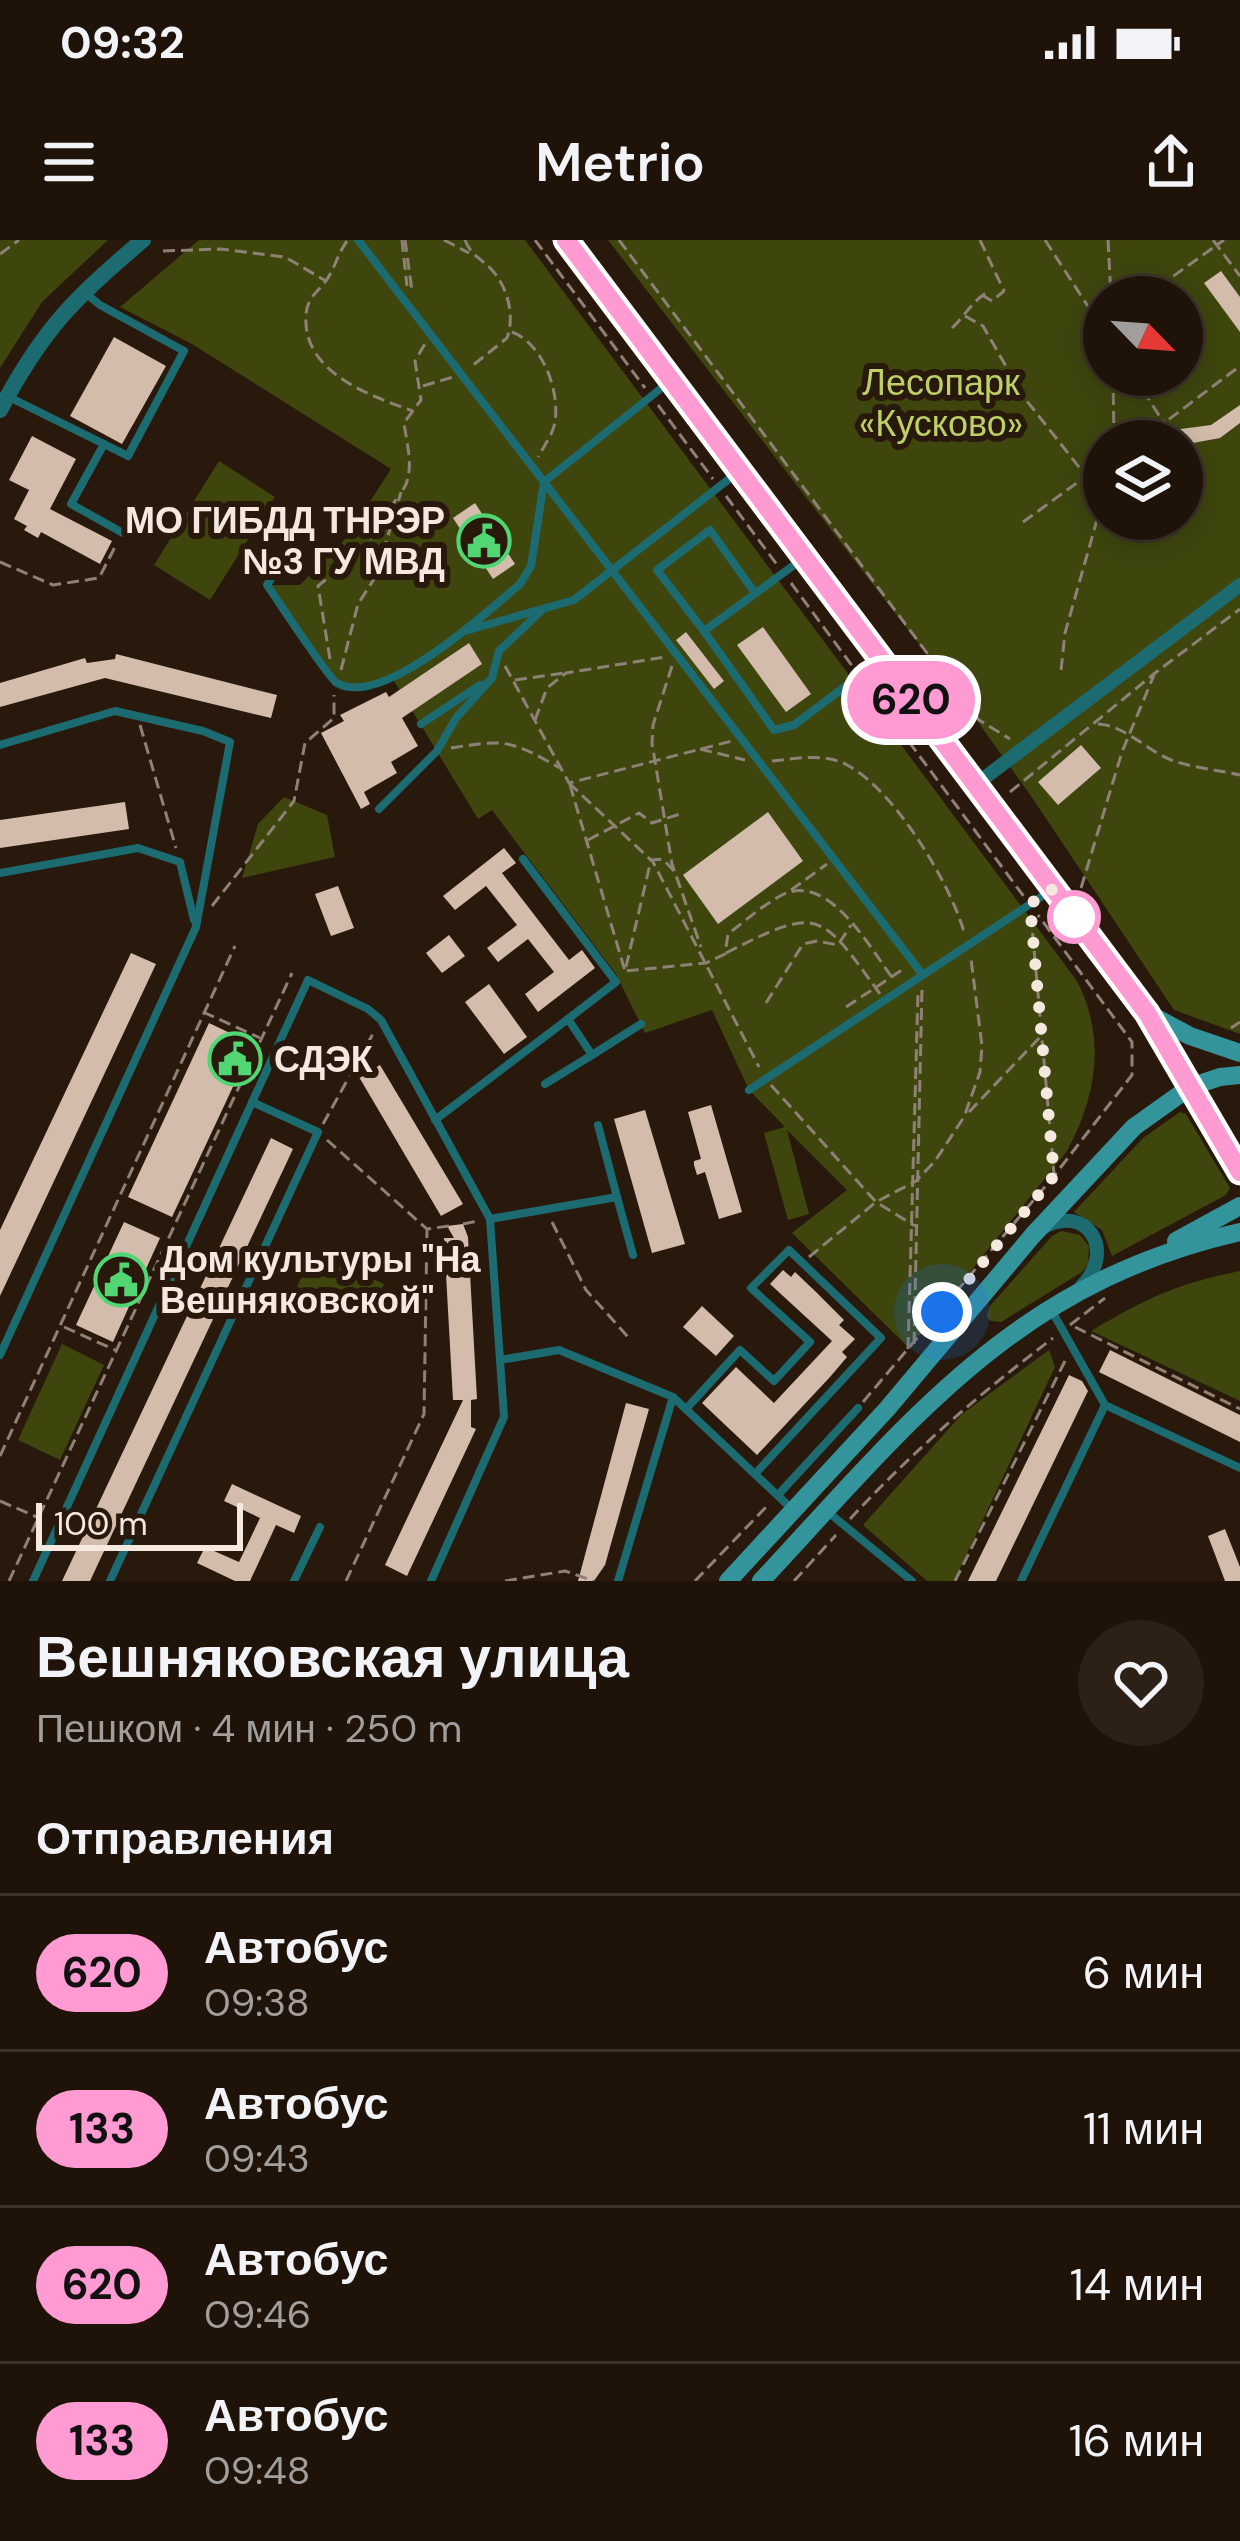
<!DOCTYPE html>
<html lang="ru">
<meta charset="utf-8">
<style>
:root{--surface:#1f1209;--page:#2c2017;--text:#f1f3f6;--muted:#a19e9c;--line:#3c322a}
body{margin:0;font-family:"DM Sans",sans-serif;background:var(--page);color:var(--text);height:100vh;display:flex;flex-direction:column;font-size:45px;white-space:nowrap}
*{box-sizing:border-box;margin:0}
p{font-size:39px;color:var(--muted)}
.icon{flex:none;width:66px;height:66px;fill:none;stroke:currentColor;stroke-width:2;stroke-linecap:round;stroke-linejoin:round}
.map{position:relative;height:1341px;overflow:hidden}
.drawer{display:flex;flex-direction:column;background:var(--surface);flex:1}
.drawer>*{flex:none}
.badge{padding:0 24px;border-radius:39px;font-size:42px;line-height:78px}
.needle{width:78px;rotate:115deg}
.fabs{position:absolute;left:1083px;top:36px;display:grid;gap:24px}
.fabs a{display:grid;place-items:center;width:120px;height:120px;border-radius:50%;background:var(--surface);box-shadow:0 6px 30px #0003,0 0 0 3px var(--line);font-size:60px}
.scale{position:absolute;left:36px;bottom:30px;width:207px;box-sizing:border-box;padding-left:12px;border:6px solid #f4e8df;border-top:0;font-size:33px;line-height:42px;white-space:nowrap;color:#f4e8df;-webkit-text-stroke:9px #29180c;paint-order:stroke}
.you{position:absolute;width:60px;height:60px;margin:-30px;border:9px solid #fff;border-radius:50%;background:#1a73e8;box-shadow:0 0 0 18px #1a73e833}
.map>.badge{position:absolute;translate:-50% -50%;box-shadow:0 0 0 6px #fff}
h2{padding:0 36px;font-size:45px;line-height:108px}
.round{display:grid;place-items:center;flex:none;width:126px;height:126px;border-radius:63px;background:var(--page)}
.head{display:flex;align-items:center;justify-content:space-between;height:204px;padding:0 36px}
h1{font-size:57px;font-weight:600;line-height:90px}
ul{padding:0;list-style:none}
li{display:flex;align-items:center;gap:36px;height:156px;padding:0 36px;border-top:3px solid var(--line)}
li div{flex:1}
li b{display:block;font-size:45px}
li em{font-style:normal}
li .badge{min-width:132px;font-weight:700;text-align:center}
.status{display:flex;justify-content:space-between;align-items:center;height:84px;padding:0 60px;background:var(--surface);direction:ltr}
.status svg{height:33px;fill:currentColor}
header{display:flex;justify-content:space-between;align-items:center;height:156px;padding:0 36px;background:var(--surface);font-size:54px;font-weight:600}
.map>svg:first-child{display:block}
.green{fill:#3e460e;fill-rule:evenodd}
.building{fill:#d3bcab}
.lines{fill:none;stroke-linecap:round;stroke-linejoin:round}
.path{stroke:#8f8176;stroke-width:3;stroke-dasharray:12 6;stroke-linecap:butt}
.service{stroke:#1c6b71;stroke-width:8}
.minor{stroke:#1c6b71;stroke-width:14}
.tertiary{stroke:#1c6b71;stroke-width:16}
.secondary{stroke:#33949c;stroke-width:18}
.line-casing{stroke:#fff;stroke-width:27}
.line{stroke:#ff9ad2;stroke-width:18}
.walk{stroke:#f4e8df;stroke-width:12;stroke-dasharray:0 21.6}
.stop-dot{fill:#fff;stroke:#ff9ad2;stroke-width:6}
.labels{text-anchor:middle;stroke-width:12;stroke-linejoin:round;paint-order:stroke}
.park-label{font-size:36px;fill:#bdd066;stroke:#29180c}
.poi-label{font-size:36px;font-weight:bold;fill:#f4e8df;stroke:#29180c;text-anchor:start}
</style>
<div class="status"><b>09:32</b><svg viewBox="0 0 49 12"><path d="M0 12V9h3v3zM5 12V6h3v6zM10 12V3h3v9zM15 12V0h3v12zM26 1h20v11H26zM47 4h2v5h-2z"/></svg></div>
<header><svg class="icon" aria-label="menu" viewBox="0 0 24 24"><path d="M4 6h16M4 12h16M4 18h16"/></svg>Metrio<svg class="icon" aria-label="share" viewBox="0 0 24 24"><path d="M12 15V3M7 8l5-5 5 5M5 13v7h14v-7"/></svg></header>
<div class="map">
<svg width="1240" height="1341" viewBox="0 0 1240 1341">
<rect width="100%" height="100%" fill="#29180c"/>
<!-- green -->
<g class="green">
<polygon points="0,0 108,0 42,62 0,128"/>
<path d="M199,0H525L1077,741C1106,798 1097,856 1067,911L909,1108L792,993L847,950L787,890L809,974L788,980L764,893L785,887L749,850L712,770L645,793L616,734L492,570L478,579L391,436L356,449L333,442L267,345H300L347,297L391,229L192,104L120,67Z"/>
<path d="M608,0H1240V794L1174,770L1031,556L968,468ZM1104,57H1182V135H1104ZM1104,201H1182V279H1104Z"/>
<polygon points="219,221 275,257 210,360 154,325"/>
<polygon points="284,557 327,575 335,617 242,638 258,584"/>
<polygon points="1180,872 1186,874 1230,948 1226,955 1112,1016 1102,990 1074,972 1143,898"/>
<polygon points="1061,991 1080,995 1089,1006 1088,1024 1082,1032 1001,1082 991,1081 987,1077 990,1066 1052,996"/>
<polygon points="314,1011 384,1044 367,1080 297,1047"/>
<path d="M1240,1031V1161L1091,1091C1147,1058 1175,1044 1240,1031Z"/>
<polygon points="62,1104 104,1125 60,1220 18,1200"/>
<polygon points="1049,1110 1055,1127 954,1341 927,1341 863,1285 962,1174"/>
</g>
<!-- building -->
<g class="building">
<polygon points="1221,31 1240,57 1240,92 1204,43"/>
<polygon points="114,97 166,126 122,204 70,176"/>
<polygon points="1240,165 1240,183 1220,198 1182,205 1182,201 1143,201 1143,194 1211,185"/>
<polygon points="32,196 76,219 50,269 112,301 100,324 41,292 38,298 24,290 27,286 14,279 29,250 9,240"/>
<polygon points="475,263 515,324 493,339 453,278"/>
<polygon points="763,387 811,454 786,472 737,405"/>
<polygon points="686,392 724,441 714,449 676,400"/>
<polygon points="469,403 482,424 402,478 418,506 391,522 397,533 364,552 370,564 361,569 321,493 344,481 340,475 386,452 389,457"/>
<polygon points="116,414 277,455 271,478 105,438 0,467 0,443 85,418 87,423 115,419"/>
<polygon points="1081,505 1101,528 1058,565 1038,542"/>
<polygon points="125,562 129,589 0,608 0,580"/>
<polygon points="768,572 803,621 718,684 683,635"/>
<polygon points="504,608 516,623 502,633 569,720 582,710 595,728 538,772 525,754 554,732 528,699 498,722 487,708 517,685 486,646 455,670 443,656"/>
<polygon points="338,646 354,688 331,696 315,654"/>
<polygon points="449,695 465,716 442,733 426,713"/>
<polygon points="131,713 156,724 0,1056 0,990"/>
<polygon points="489,744 527,797 504,814 465,762"/>
<polygon points="209,783 253,804 172,977 128,957"/>
<polygon points="380,825 463,964 441,976 359,837"/>
<polygon points="711,865 742,972 719,979 705,932 697,935 694,925 694,921 701,919 688,872"/>
<polygon points="645,870 685,1004 652,1013 614,879"/>
<polygon points="271,898 293,909 90,1341 62,1341"/>
<polygon points="124,982 160,998 113,1102 76,1085"/>
<polygon points="463,984 468,997 477,1159 471,1160 471,1187 476,1189 407,1336 385,1325 463,1160 453,1160 444,998 454,998 447,986"/>
<polygon points="783,1030 791,1037 795,1032 815,1051 844,1080 839,1085 855,1099 842,1112 847,1117 830,1137 757,1215 702,1163 736,1127 774,1163 832,1101 770,1044"/>
<polygon points="702,1066 734,1096 716,1116 683,1087"/>
<polygon points="1110,1110 1240,1175 1240,1202 1099,1132"/>
<polygon points="1069,1135 1082,1141 1088,1151 996,1341 968,1341"/>
<polygon points="626,1163 649,1169 605,1325 594,1341 578,1341"/>
<polygon points="232,1244 301,1276 294,1293 276,1285 250,1341 235,1341 197,1323 205,1307 239,1322 260,1278 224,1261"/>
<polygon points="1225,1289 1240,1327 1240,1341 1225,1341 1208,1296"/>
</g>
<g class="lines">
<!-- path -->
<g class="path">
<polyline points="402,0 407,46"/>
<polyline points="405,0 412,51"/>
<polyline points="444,0 469,13"/>
<path d="M465,0C471,16 481,18 492,30C508,48 515,76 507,98L472,126"/>
<polyline points="535,0 645,148"/>
<polyline points="619,0 968,468 979,480 1010,499"/>
<polyline points="980,0 1004,51 992,61 982,55"/>
<polyline points="1045,0 1104,91"/>
<polyline points="1108,0 1111,57"/>
<polyline points="1213,0 1240,36"/>
<path d="M347,1C339,12 336,24 329,36C322,50 307,55 306,75C302,133 371,156 413,171"/>
<polyline points="163,11 221,9 285,17 326,41"/>
<polyline points="0,14 19,0"/>
<polyline points="1144,57 1224,0"/>
<polyline points="965,76 983,86 1023,156 1086,236 1104,226"/>
<path d="M952,88C966,75 973,59 990,51"/>
<path d="M512,92C542,103 560,150 555,182C553,194 544,206 538,217"/>
<polyline points="1113,135 1114,201"/>
<polyline points="1133,135 1164,183"/>
<polyline points="423,146 453,137"/>
<polyline points="658,165 713,239"/>
<polyline points="1140,201 1240,126"/>
<path d="M403,250C415,231 407,205 404,183L421,160L415,121L426,102"/>
<polyline points="726,256 778,326"/>
<polyline points="1023,282 1085,237"/>
<polyline points="0,322 53,345 99,338 116,305"/>
<polyline points="791,343 853,427"/>
<polyline points="330,419 318,346 362,310 397,258"/>
<polyline points="505,426 569,543 732,501"/>
<polyline points="672,426 653,485 652,503 672,624 701,707"/>
<polyline points="341,430 358,364 376,336 401,252"/>
<polyline points="1061,430 1065,393 1104,255"/>
<polyline points="515,440 565,433"/>
<polyline points="866,444 1025,658"/>
<polyline points="535,480 547,448 566,433 665,417"/>
<path d="M1098,484C1125,485 1148,512 1174,521C1195,528 1218,530 1240,535"/>
<polyline points="140,485 176,608"/>
<path d="M451,508C507,499 510,500 560,528"/>
<polyline points="700,509 745,520"/>
<path d="M772,521C794,519 816,514 838,521C888,538 950,642 964,692"/>
<polyline points="569,543 653,622 759,827"/>
<polyline points="570,545 625,731"/>
<polyline points="1010,552 1155,433 1240,369"/>
<polyline points="588,600 639,573 652,583 680,574"/>
<path d="M674,631L663,619L651,620L625,731L706,723L725,714L728,694C745,681 763,665 782,655C829,631 871,710 894,740"/>
<polyline points="1081,648 1122,512 1154,435"/>
<polyline points="791,650 827,624"/>
<polyline points="212,666 294,561 305,503 334,478 334,455"/>
<polyline points="1031,675 1054,934"/>
<path d="M726,713C820,665 820,671 880,754"/>
<polyline points="766,763 803,704 817,701 838,705 851,685"/>
<polyline points="846,767 905,728"/>
<polyline points="203,772 260,798"/>
<polyline points="1231,788 1240,782"/>
<polyline points="771,845 876,962 915,986"/>
<polyline points="969,872 1041,796"/>
<polyline points="323,884 374,792"/>
<polyline points="327,900 427,989 449,986"/>
<polyline points="552,982 586,1050 628,1097"/>
<polyline points="463,984 478,981"/>
<polyline points="809,1017 876,962 916,941 935,921 964,877 980,832 982,806 971,719"/>
<polyline points="1070,1085 1105,1058"/>
<polyline points="64,1087 115,1110"/>
<polyline points="1075,1087 1240,1169"/>
<polyline points="914,1104 922,748"/>
<polyline points="908,1109 918,753"/>
<polyline points="863,1162 1054,936 1132,835 1132,802 1038,675"/>
<polyline points="0,1216 235,706"/>
<polyline points="0,1261 37,1277"/>
<path d="M850,1279C915,1209 977,1156 1053,1098"/>
<polyline points="9,1341 292,733"/>
<polyline points="346,1341 424,1174 427,989"/>
<polyline points="505,1341 565,1331 594,1341"/>
<polyline points="695,1341 768,1265"/>
<polyline points="794,1341 836,1295"/>
<polyline points="955,1341 1067,1117"/>
</g>
<!-- service -->
<g class="service">
<polyline points="358,0 923,735"/>
<polyline points="84,52 100,65 184,111 128,216 104,204"/>
<polyline points="9,157 104,204 71,264 123,293"/>
<path d="M311,275L267,345C277,359 329,439 337,443C382,469 487,372 520,344L531,326L544,242L669,142"/>
<polyline points="801,320 704,391 774,490 794,485 879,421"/>
<polyline points="465,391 574,360 738,232"/>
<polyline points="704,391 657,330 710,290 755,353"/>
<polyline points="421,484 480,445"/>
<polyline points="0,505 115,471 203,491 230,502 196,687 0,1115"/>
<polyline points="379,569 437,511 456,478 492,438 499,411 542,370"/>
<polyline points="523,619 616,742 568,779"/>
<polyline points="0,633 138,608 180,622 194,680"/>
<polyline points="545,844 592,815"/>
<polyline points="749,850 1053,649"/>
<polyline points="435,880 568,779 592,815 641,784"/>
<polyline points="617,957 633,1015"/>
<polyline points="490,979 617,957 598,885"/>
<polyline points="1053,1073 1105,1165"/>
<polyline points="686,1169 740,1110 774,1141 810,1102 751,1048 789,1010 881,1098 755,1234"/>
<polyline points="778,1255 858,1168"/>
<polyline points="828,1272 912,1341"/>
<polyline points="33,1341 308,740 368,769 381,780 490,979 500,1120 559,1110 673,1157 793,1270"/>
<polyline points="110,1341 318,892 252,862"/>
<polyline points="294,1341 320,1287"/>
<polyline points="431,1341 504,1177 500,1120"/>
<polyline points="618,1341 673,1157"/>
<polyline points="1021,1341 1105,1165 1240,1228"/>
</g>
<!-- minor -->
<g class="minor">
<polyline points="975,545 1240,345"/>
<path d="M1042,988C1087,962 1117,1011 1081,1047"/>
</g>
<!-- tertiary -->
<path class="tertiary" d="M0,170C43,89 74,58 143,0"/>
<!-- secondary -->
<g class="secondary">
<polyline points="566,0 1147,773 1240,932"/>
<polyline points="1151,775 1190,796 1240,813"/>
<polyline points="1176,1001 1240,966"/>
<polyline points="728,1341 887,1169 1033,995 1134,887 1190,847 1220,837 1240,835"/>
<path d="M761,1341C910,1181 1015,1043 1240,992"/>
</g>
</g>
<g class="lines">
<!-- line casing -->
<g class="line-casing">
<polyline id="line" points="566,0 1147,773 1240,932"/>
</g>
<!-- line -->
<use href="#line" class="line"/>
<!-- walk -->
<polyline class="walk" points="942,1072 1054,936 1030,664 1053,649 1074,677"/>
</g>
<!-- icons -->
<defs>
<g id="civic-ring" transform="scale(2.7)"><circle r="9.5" fill="#29180c" stroke="#52d673" stroke-width="1.5"/><path d="M-.6-6.5H3V-4.5H.6V-3L4-1V1h2V6H-6V1h2V-1L-.6-3ZM-1.2 2.5V6h2.4V2.5Z" fill="#52d673"/></g>
</defs>
<g fill-rule="evenodd">
<use href="#civic-ring" x="484" y="301"/>
<use href="#civic-ring" x="235" y="819"/>
<use href="#civic-ring" x="121" y="1040"/>
</g>
<!-- markers -->
<circle class="stop-dot" cx="1074" cy="677" r="24"/>
<g class="labels">
<!-- park labels -->
<g class="park-label">
<text x="941" y="155">Лесопарк<tspan x="941" dy="41">«Кусково»</tspan></text>
</g>
<!-- poi labels -->
<g class="poi-label">
<text x="445" y="293" text-anchor="end">МО ГИБДД ТНРЭР<tspan x="445" dy="41">№3 ГУ МВД</tspan></text>
<text x="274" y="832">СДЭК</text>
<text x="160" y="1032">Дом культуры "На<tspan x="160" dy="41">Вешняковской"</tspan></text>
</g>
</g>
</svg>
<div class="fabs">
<a><svg class="needle" viewBox="-14 -14 28 28"><path d="M0-13l5 13h-10z" fill="#e53935"/><path d="M0 13l5-13h-10z" fill="#a19e9c"/></svg></a>
<a><svg class="icon" aria-label="layers" viewBox="0 0 24 24"><path d="M12 4l9 5-9 5-9-5zM3 14l9 5 9-5"/></svg></a>
</div>
<div class="scale">100 m</div>
<div class="you" style="left:942px;top:1072px"></div>
<b class="badge" style="left:911px;top:460px;background:#ff9ad2;color:#111">620</b>
</div>
<section class="drawer">
<div class="head"><div><h1>Вешняковская улица</h1><p>Пешком · 4 мин · 250 m</p></div><a class="round"><svg class="icon" aria-label="heart" viewBox="0 0 24 24"><path d="M12 20l-8-8c-3-5 5-10 8-4 3-6 11-1 8 4z"/></svg></a></div>
<h2>Отправления</h2>
<ul>
<li><span class="badge" style="background:#ff9ad2;color:#111">620</span><div><b>Автобус</b><p>09:38</p></div><em>6 мин</em></li>
<li><span class="badge" style="background:#ff9ad2;color:#111">133</span><div><b>Автобус</b><p>09:43</p></div><em>11 мин</em></li>
<li><span class="badge" style="background:#ff9ad2;color:#111">620</span><div><b>Автобус</b><p>09:46</p></div><em>14 мин</em></li>
<li><span class="badge" style="background:#ff9ad2;color:#111">133</span><div><b>Автобус</b><p>09:48</p></div><em>16 мин</em></li>
</ul>
</section>
